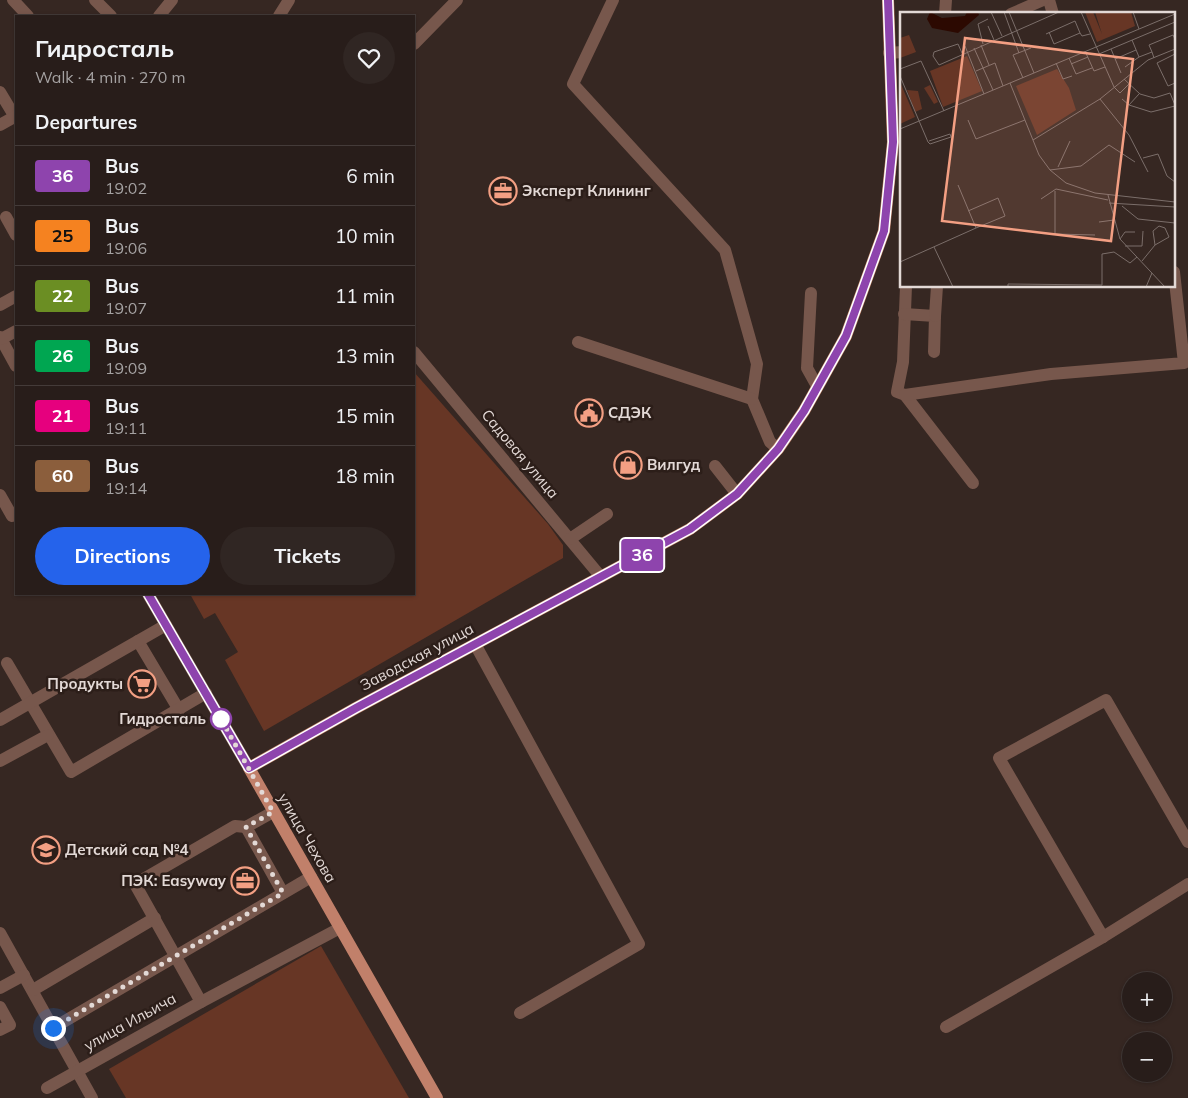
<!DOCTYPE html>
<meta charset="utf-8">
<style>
:root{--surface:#281d1a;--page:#302623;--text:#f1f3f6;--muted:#a5a2a2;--line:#443b39;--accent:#2563eb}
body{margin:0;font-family:Mulish,sans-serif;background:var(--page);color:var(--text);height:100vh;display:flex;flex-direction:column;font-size:19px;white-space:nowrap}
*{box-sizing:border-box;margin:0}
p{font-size:16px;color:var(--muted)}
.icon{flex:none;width:28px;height:28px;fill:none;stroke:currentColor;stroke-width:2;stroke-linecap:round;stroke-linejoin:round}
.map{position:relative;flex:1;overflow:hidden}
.side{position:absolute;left:15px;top:15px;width:400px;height:580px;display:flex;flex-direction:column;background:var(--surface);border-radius:0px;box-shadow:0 1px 4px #0004,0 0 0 1px var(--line)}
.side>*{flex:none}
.badge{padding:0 10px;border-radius:4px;font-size:18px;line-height:32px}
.buttons{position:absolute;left:1122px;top:972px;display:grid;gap:10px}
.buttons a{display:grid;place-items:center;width:50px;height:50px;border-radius:50%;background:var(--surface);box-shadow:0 1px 4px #0004,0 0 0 1px var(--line);font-size:25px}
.you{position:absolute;width:25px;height:25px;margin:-12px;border:4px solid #fff;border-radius:50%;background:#1a73e8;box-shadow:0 0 0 8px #1a73e833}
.map>.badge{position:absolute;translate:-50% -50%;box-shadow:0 0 0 2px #fff}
h2{padding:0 20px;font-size:19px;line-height:45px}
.round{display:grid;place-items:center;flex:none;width:52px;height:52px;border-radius:26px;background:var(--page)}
.summary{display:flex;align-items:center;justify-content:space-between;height:85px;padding:0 20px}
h1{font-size:24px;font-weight:700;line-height:38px}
.action{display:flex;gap:10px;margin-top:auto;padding:10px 20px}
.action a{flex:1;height:58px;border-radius:30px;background:var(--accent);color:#fff;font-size:20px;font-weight:700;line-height:58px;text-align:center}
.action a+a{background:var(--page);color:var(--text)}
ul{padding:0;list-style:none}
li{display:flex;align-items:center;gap:15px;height:60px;padding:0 20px;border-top:1px solid var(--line)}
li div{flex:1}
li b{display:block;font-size:19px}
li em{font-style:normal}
li .badge{min-width:55px;font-weight:700;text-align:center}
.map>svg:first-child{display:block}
.green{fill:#673625}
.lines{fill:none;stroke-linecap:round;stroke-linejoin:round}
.minor{stroke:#77574c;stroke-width:12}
.major{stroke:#c1806a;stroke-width:12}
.line-casing{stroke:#fff;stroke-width:11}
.line{stroke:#8e44ad;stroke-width:8}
.walk{stroke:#e3d9d6;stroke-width:5;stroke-dasharray:0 9}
.stop-dot{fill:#fff;stroke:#8e44ad;stroke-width:2.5}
.labels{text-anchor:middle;stroke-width:5;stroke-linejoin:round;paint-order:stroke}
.poi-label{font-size:15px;font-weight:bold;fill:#e3d9d6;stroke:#2c1e19;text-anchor:start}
.street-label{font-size:15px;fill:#e3d9d6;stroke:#2c1e19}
.stop-label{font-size:15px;font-weight:bold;fill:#e3d9d6;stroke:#2c1e19;text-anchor:end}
.inset-road{fill:none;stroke:#7b6e6a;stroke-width:1}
.view{fill:#f39f83;fill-opacity:0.15;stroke:#f39f83;stroke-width:2.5}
.inset-edge{fill:none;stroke:#e3d9d6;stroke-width:2.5}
</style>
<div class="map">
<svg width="1188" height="1098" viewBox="0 0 1188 1098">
<rect width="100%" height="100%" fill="#362722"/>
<!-- green -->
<g class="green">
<polygon points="414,372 548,524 563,545 563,558 264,731 225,660 238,652 215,613 204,619 190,594 414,594"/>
<polygon points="321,946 409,1098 126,1098 109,1069"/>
</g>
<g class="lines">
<!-- minor -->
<g class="minor">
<polyline points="13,0 28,16"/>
<polyline points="95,0 111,16"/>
<polyline points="613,0 573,84 725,250 757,364 752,399 770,442 778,449"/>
<polyline points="1049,0 1053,14"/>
<polyline points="945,14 946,0"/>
<polyline points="1011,14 1043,0"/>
<polyline points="159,16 172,0"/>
<polyline points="279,16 289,0"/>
<polyline points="414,44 457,0"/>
<polyline points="889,53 902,52"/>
<polyline points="0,92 15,117"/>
<polyline points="0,125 16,116"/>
<polyline points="6,217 16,235"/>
<polyline points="906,286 903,362 897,392 905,395 973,483"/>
<polyline points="811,293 807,368 817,386"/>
<polyline points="0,305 16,296"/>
<polyline points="904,314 935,316 934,352"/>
<polyline points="935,316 937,286"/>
<polyline points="0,337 16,366"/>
<polyline points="1,339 16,331"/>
<polyline points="578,342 752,399"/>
<polyline points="414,352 601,577"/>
<polyline points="905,395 1051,374 1184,363 1174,272"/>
<polyline points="715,466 737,494"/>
<polyline points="0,495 12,516"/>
<polyline points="570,539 607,514"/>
<polyline points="148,594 249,768"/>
<polyline points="138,641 179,710"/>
<polyline points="475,644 639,944 520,1013"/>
<polyline points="7,663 71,772 206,693"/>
<polyline points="0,720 166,625"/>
<polyline points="0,761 48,735"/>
<polyline points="246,827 283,893"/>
<polyline points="0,933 92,1098"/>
<polyline points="1103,937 999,758 1106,700 1188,842"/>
<polyline points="0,988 24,975"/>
<polyline points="33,990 155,918"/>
<polyline points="201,1002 135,884 235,826 246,827 273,812"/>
<polyline points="0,1007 10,1025 0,1030"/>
<polyline points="946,1027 1103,937 1188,884"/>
<polyline points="53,1028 311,877"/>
<polyline points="47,1088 201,1002 340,928"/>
</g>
<!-- major -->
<polyline class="major" points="437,1098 249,768 356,708 690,529 737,494 778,449 804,411 846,336 884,231 893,142 888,0"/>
</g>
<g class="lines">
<!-- line casing -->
<g class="line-casing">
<polyline id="line" points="148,594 249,768 356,708 690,529 737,494 778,449 804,411 846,336 884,231 893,142 888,0"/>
</g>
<!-- line -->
<use href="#line" class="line"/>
<!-- walk -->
<polyline class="walk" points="53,1028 283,893 246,827 273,812 221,719"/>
</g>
<!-- icons -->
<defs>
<g id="office-ring" transform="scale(1.4375)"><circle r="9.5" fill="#2c1e19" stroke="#f39f83" stroke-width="1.5"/><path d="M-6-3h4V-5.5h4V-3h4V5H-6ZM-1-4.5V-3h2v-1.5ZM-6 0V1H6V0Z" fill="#f39f83"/></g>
<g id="civic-ring" transform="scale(1.4375)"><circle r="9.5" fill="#2c1e19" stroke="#f39f83" stroke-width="1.5"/><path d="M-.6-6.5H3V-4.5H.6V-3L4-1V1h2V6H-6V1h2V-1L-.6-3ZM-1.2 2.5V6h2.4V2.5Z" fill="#f39f83"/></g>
<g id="shop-ring" transform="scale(1.4375)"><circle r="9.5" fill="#2c1e19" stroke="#f39f83" stroke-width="1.5"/><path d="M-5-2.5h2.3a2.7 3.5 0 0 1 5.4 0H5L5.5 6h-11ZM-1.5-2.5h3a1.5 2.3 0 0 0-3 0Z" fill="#f39f83"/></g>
<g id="supermarket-ring" transform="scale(1.4375)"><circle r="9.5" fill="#2c1e19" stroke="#f39f83" stroke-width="1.5"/><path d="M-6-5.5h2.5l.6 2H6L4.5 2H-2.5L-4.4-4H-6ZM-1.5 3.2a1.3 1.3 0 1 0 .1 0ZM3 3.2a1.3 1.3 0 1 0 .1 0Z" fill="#f39f83"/></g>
<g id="school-ring" transform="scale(1.4375)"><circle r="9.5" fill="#2c1e19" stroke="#f39f83" stroke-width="1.5"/><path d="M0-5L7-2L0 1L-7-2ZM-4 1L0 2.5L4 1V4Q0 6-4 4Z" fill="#f39f83"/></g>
</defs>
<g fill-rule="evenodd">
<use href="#office-ring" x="503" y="191"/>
<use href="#civic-ring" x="589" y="413"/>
<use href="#shop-ring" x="628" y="465"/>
<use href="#supermarket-ring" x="142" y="684"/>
<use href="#school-ring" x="46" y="850"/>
<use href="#office-ring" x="245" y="881"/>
</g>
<!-- markers -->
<circle class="stop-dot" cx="221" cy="719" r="10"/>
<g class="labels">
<!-- poi labels -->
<g class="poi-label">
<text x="522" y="196">Эксперт Клининг</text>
<text x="608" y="418">СДЭК</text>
<text x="647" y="470">Вилгуд</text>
<text x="123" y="689" text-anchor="end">Продукты</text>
<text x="65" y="855">Детский сад №4</text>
<text x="226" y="886" text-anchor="end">ПЭК: Easyway</text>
</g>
<!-- street labels -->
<g class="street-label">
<text transform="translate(520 454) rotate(50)" y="5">Садовая улица</text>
<text transform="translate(417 657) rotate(-28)" y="5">Заводская улица</text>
<text transform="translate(307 838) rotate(60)" y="5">улица Чехова</text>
<text transform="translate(130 1022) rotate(-29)" y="5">улица Ильича</text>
</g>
<!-- stop labels -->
<g class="stop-label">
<text x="206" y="724">Гидросталь</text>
</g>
</g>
<!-- overview -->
<g transform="translate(900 12)">
<rect width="275" height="275" fill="#362722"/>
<path d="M185,0H193L202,22L195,0H231L235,14L197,30ZM9,23L16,40L0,46V26ZM67,44L82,79L43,95L30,59ZM157,57L169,76L176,98L137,123L116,74ZM0,70L15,105L0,112ZM30,73L38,90L34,92L24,76ZM7,78L18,79L22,97L15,100Z" fill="#673625"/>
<path d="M30,0L42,6L65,4L67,0H78L79,3L58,21L32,16L27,7Z" fill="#2c0901"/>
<path class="inset-road" d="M91,0L102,24M104,0L119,41M109,0L134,61M181,0L214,75L220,81L229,72M233,0L239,17M88,14L94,28M149,20L154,32L180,21L182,24L190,22M146,22L175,9L180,21M232,28L239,45L252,40L254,46M83,32L78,12L88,7M81,33L89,53M65,34L84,82M74,36L93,78M211,37L221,61M185,39L194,59L205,55M252,40L249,33L273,23L275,27M62,41L58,32L34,40L33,44L39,53L159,0M199,42L275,10M275,42L257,51L268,74L275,71M169,46L176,62L192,56M215,47L236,38M156,51L163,67L172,64M171,52L188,45M225,55L239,45M0,57L21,49L44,99M76,59L95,51L103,74M0,64L28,130L30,132L51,125L50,122L29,129M123,66L113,43L131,36M224,67L240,82L254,86L270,81L275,93M110,71L275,2M200,87L229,123L248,160M222,87L229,93L239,82M229,93L251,100L275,94M68,108L76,127L125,108M0,117L110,71L139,143L150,158L166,171L195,181L275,190M133,128L200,87L248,48L275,37M243,146L258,142L267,164L275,170M158,155L170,129M150,158L181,154L209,133L235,150M155,179V222L195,223M208,183L220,227L265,275M141,187L156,177L208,188M209,191L275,195M222,194L238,207L275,211M68,199L98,186L105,204L76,216M199,210L214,208M220,227L225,220H235M225,234H242L243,219M34,235L53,275M242,249L255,233L253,219L259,214L265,216L269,225L255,233M0,250L76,216L58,173M108,275V272L202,273V242L214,240L230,251L237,245M246,275L252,261"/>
<path class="view" d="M65,26L233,47L211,229L42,209Z"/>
<rect width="275" height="275" class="inset-edge"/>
</g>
</svg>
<div class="buttons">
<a>+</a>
<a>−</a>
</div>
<div class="you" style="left:53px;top:1028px"></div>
<b class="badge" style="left:642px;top:555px;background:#8e44ad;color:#fff">36</b>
<section class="side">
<div class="summary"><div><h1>Гидросталь</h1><p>Walk · 4 min · 270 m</p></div><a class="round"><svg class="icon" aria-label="heart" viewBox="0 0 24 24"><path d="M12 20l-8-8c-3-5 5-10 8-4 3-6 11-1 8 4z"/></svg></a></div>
<h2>Departures</h2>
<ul>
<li><span class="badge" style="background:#8e44ad;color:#fff">36</span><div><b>Bus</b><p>19:02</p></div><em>6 min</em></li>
<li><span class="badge" style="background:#f58220;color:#111">25</span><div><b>Bus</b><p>19:06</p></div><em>10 min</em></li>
<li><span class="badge" style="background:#6b8e23;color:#fff">22</span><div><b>Bus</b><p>19:07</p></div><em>11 min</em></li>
<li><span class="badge" style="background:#00a651;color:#fff">26</span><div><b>Bus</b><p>19:09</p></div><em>13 min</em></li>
<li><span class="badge" style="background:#e6007e;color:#fff">21</span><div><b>Bus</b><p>19:11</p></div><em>15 min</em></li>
<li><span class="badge" style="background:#8b5e3c;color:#fff">60</span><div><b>Bus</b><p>19:14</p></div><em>18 min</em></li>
</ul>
<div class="action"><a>Directions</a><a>Tickets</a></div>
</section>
</div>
